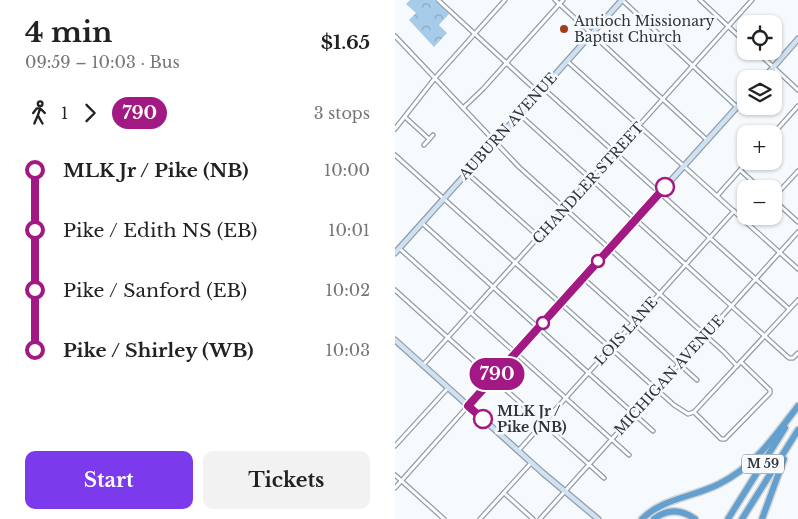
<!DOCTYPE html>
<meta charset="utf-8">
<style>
:root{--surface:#fff;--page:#f2f2f2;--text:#222;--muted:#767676;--accent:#7c3aed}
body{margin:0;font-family:"Libre Baskerville",serif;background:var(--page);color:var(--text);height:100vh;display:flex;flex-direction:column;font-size:19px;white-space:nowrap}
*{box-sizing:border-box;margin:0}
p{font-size:16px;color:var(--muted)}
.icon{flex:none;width:28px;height:28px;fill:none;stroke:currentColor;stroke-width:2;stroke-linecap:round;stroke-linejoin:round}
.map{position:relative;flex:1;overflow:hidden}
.panel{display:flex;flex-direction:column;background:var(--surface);width:395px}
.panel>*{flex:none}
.badge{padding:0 10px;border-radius:16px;font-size:18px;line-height:32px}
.buttons{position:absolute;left:342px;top:15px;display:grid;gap:10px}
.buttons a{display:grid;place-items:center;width:45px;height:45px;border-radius:10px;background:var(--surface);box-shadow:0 1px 4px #0004;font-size:25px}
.map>.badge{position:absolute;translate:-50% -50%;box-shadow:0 0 0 2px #fff}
.legs{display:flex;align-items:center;gap:8px;height:55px;padding:0 25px;font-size:16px}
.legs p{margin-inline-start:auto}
.headline{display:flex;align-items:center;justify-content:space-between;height:85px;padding:0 25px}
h1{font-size:28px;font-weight:700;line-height:38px}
.action{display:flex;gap:10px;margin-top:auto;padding:10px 25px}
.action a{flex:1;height:58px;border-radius:10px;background:var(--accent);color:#fff;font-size:20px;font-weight:700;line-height:58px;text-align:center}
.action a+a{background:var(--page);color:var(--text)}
ul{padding:0 25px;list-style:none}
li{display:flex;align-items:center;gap:18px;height:60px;font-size:19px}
li i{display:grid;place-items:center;width:8px;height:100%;margin:0 6px;background:currentColor}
li i::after{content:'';width:12px;height:12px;margin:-6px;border:4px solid;border-radius:50%;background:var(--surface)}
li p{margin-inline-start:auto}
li:first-child i{background:linear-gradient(#0000 50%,currentColor 0)}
li:last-child i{background:linear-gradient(currentColor 50%,#0000 0)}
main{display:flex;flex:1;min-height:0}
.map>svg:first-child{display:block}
.park{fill:url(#park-crowns)}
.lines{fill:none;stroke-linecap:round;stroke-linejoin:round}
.street-casing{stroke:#8f9da9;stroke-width:5.5}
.secondary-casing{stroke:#8f9da9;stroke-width:7}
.highway-casing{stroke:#d5d7d7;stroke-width:9}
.street{stroke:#fff;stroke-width:3}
.secondary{stroke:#d0e2f1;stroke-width:4.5}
.highway{stroke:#63a0cf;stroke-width:6}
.line-1-casing{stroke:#fff;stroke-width:11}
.line-1{stroke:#a31984;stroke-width:8}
.poi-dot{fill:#a33d16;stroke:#f7fafd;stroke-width:2}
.stop-1-dot{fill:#fff;stroke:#a31984;stroke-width:2.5}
.labels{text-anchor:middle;stroke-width:5;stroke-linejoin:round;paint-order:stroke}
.shield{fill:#f7fafd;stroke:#6b7074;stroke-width:1}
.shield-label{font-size:12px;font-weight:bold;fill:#2f3539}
.poi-label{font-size:14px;fill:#2f3539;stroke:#f7fafd;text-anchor:start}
.street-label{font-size:14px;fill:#2f3539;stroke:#f7fafd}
.stop-label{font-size:14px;font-weight:bold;fill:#2f3539;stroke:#f7fafd;text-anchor:start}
</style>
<main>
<section class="panel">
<div class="headline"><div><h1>4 min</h1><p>09:59 – 10:03 · Bus</p></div><b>$1.65</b></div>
<div class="legs"><svg class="icon" aria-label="walk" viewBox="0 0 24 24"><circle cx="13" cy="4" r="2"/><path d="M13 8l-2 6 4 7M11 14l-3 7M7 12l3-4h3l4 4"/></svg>1<svg class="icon" aria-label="forward" viewBox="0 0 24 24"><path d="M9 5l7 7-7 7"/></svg><b class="badge" style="background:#a31984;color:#fff">790</b><p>3 stops</p></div>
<ul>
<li><i style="color:#a31984"></i><b>MLK Jr / Pike (NB)</b><p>10:00</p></li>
<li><i style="color:#a31984"></i><span>Pike / Edith NS (EB)</span><p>10:01</p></li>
<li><i style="color:#a31984"></i><span>Pike / Sanford (EB)</span><p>10:02</p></li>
<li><i style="color:#a31984"></i><b>Pike / Shirley (WB)</b><p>10:03</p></li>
</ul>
<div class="action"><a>Start</a><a>Tickets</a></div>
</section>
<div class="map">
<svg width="403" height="519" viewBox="0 0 403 519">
<defs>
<pattern id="park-crowns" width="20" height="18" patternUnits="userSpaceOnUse" patternTransform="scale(1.25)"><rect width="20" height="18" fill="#a6ccea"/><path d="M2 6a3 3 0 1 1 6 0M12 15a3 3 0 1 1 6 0" fill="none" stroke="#88a6bf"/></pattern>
</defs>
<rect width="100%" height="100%" fill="#f7fafd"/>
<!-- park -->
<polygon class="park" points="15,0 39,0 54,14 44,25 52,33 39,47 14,20 21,13 11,4"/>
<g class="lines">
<!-- street casing -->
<g class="street-casing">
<g id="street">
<polyline points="43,0 144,93"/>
<polyline points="160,0 312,140"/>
<polyline points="227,0 342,107"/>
<polyline points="305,0 351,43"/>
<polyline points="0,36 124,167 329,352 342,366"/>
<polyline points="361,51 403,90"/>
<polyline points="172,61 403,269"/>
<polyline points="148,88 394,309"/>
<polyline points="68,108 88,89 168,0"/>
<polyline points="124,114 394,358 398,358 403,353"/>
<polyline points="10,117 34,139"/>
<polyline points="0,129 40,78 110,0"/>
<polyline points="378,134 403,106"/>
<polyline points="29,145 38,135"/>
<polyline points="0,155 279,405 293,414 299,412 403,300"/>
<polyline points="345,170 366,189"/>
<polyline points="72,173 144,237"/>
<polyline points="322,196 353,161"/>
<polyline points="379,197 403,171"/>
<polyline points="379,200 403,222"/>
<polyline points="27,223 258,431"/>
<polyline points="4,248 234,455"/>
<polyline points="188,278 302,380"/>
<polyline points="0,290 209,478"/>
<polyline points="28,365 357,0"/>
<polyline points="299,412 326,439 330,439 375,393 375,390 346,362"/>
<polyline points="0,446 53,388"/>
<polyline points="123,451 339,211"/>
<polyline points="0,475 49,519"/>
<polyline points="0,488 73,406"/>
<polyline points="109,493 138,519"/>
<polyline points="85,519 136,463"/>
<polyline points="145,519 403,232"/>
</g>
</g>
<!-- secondary casing -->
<g class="secondary-casing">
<g id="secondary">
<polyline points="368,79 403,39"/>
<polyline points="0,253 227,0"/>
<polyline points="0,340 148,473 203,519"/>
<polyline points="73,406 351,97"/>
</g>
</g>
<!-- highway casing -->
<g class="highway-casing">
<g id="highway">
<path d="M247,519C268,498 299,497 324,484C359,467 380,436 403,406"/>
<path d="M259,519C272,509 286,509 300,519"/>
<polyline points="333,519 390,428"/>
<polyline points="347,519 403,430"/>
<polyline points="367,519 389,459"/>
</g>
</g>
<!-- street -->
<use href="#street" class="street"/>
<!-- secondary -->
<use href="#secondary" class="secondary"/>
<!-- highway -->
<use href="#highway" class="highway"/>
</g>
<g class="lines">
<!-- line-1 casing -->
<g class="line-1-casing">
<polyline id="line-1" points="88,419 73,406 270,187"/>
</g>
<!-- line-1 -->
<use href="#line-1" class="line-1"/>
</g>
<!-- markers -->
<circle class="poi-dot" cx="169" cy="29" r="5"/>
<g class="stop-1-dot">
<circle cx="270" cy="187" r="9"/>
<circle cx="203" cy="261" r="6"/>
<circle cx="148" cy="323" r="6"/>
<circle cx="88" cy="419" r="9"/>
</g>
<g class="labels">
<!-- shield labels -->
<rect class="shield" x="347" y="454.5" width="42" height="19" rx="4"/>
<g class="shield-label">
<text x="368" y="468">M 59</text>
</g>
<!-- poi labels -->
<g class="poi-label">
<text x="179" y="26">Antioch Missionary<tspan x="179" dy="16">Baptist Church</tspan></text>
</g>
<!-- street labels -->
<g class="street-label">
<text transform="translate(113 126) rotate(-48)" y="5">AUBURN AVENUE</text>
<text transform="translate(193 183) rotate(-48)" y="5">CHANDLER STREET</text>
<text transform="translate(231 331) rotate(-48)" y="5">LOIS LANE</text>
<text transform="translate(274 375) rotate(-48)" y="5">MICHIGAN AVENUE</text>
</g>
<!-- stop labels -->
<g class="stop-label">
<text x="102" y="416">MLK Jr /<tspan x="102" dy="16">Pike (NB)</tspan></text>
</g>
</g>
</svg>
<div class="buttons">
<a><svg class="icon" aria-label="locate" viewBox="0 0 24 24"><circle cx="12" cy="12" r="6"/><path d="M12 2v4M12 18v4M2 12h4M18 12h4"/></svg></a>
<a><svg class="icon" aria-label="layers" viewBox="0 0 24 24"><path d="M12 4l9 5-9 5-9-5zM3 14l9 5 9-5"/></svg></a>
<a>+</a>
<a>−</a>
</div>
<b class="badge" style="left:102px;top:374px;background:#a31984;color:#fff">790</b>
</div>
</main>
